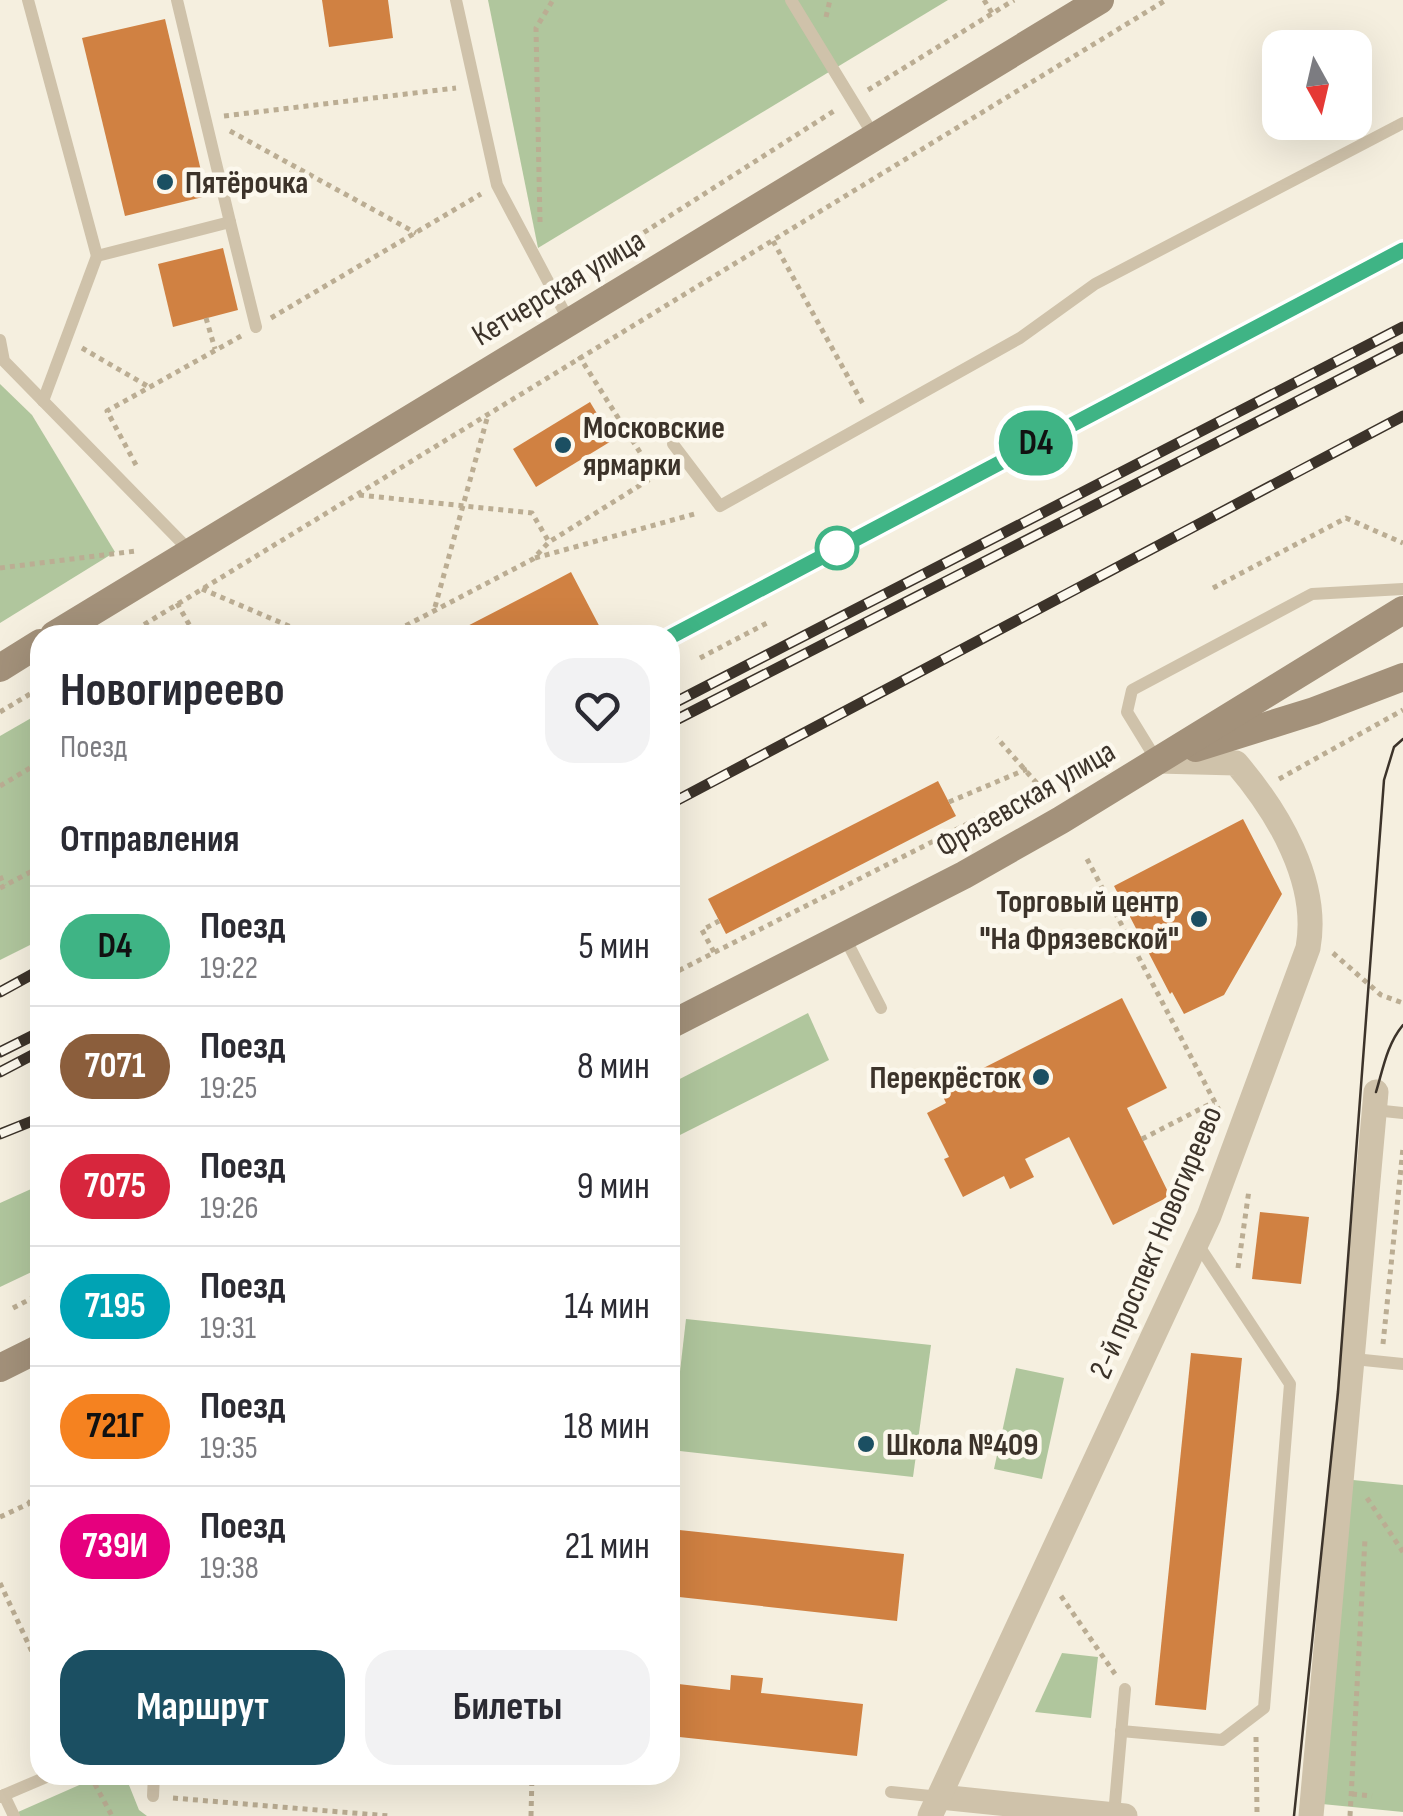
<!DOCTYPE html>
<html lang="ru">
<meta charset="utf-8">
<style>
:root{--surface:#fff;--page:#f2f2f3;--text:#2b2b33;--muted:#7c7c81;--line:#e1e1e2;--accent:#1b4f62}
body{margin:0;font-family:"Sofia Sans Condensed",sans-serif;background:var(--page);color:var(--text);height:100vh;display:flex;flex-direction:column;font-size:38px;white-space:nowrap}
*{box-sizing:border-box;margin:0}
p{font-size:32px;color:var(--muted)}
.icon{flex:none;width:55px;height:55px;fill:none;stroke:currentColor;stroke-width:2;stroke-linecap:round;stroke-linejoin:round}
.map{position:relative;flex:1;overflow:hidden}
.panel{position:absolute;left:30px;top:625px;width:650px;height:1160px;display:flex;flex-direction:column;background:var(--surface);border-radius:30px;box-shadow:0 10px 40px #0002}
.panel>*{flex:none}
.badge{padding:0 20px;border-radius:32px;font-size:35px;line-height:65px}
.needle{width:65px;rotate:172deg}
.buttons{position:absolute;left:1262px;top:30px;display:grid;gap:20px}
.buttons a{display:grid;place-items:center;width:110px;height:110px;border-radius:20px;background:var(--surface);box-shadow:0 10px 40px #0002;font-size:50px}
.map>.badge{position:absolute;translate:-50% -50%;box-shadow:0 0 0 5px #fff}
h2{padding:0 30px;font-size:38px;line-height:90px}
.round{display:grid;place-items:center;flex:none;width:105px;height:105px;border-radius:30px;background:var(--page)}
.overview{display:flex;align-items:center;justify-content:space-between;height:170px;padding:0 30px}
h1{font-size:48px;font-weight:700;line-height:75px}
.primary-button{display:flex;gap:20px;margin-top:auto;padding:20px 30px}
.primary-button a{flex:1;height:115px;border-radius:30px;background:var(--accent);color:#fff;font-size:40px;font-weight:700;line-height:115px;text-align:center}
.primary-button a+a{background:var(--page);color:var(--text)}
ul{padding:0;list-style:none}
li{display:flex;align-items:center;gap:30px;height:120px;padding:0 30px;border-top:2px solid var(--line)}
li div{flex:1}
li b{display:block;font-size:38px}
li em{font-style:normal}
li .badge{min-width:110px;font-weight:700;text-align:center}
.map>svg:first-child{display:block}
.green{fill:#b0c69d}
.building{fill:#d08142}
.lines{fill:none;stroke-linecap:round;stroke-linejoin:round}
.path{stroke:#bbad93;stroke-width:5;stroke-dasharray:5 5;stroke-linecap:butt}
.service{stroke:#cfc2aa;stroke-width:12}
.minor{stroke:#cfc2aa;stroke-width:25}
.secondary{stroke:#a3917a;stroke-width:28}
.tram{stroke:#3c332a;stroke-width:2.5}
.rail-casing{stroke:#3c332a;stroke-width:11}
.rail{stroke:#fcf8ed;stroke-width:8;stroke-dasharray:22;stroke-linecap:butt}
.line-casing{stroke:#fff;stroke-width:22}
.line{stroke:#3fb485;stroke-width:15}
.poi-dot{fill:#1b4f62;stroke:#fcf8ed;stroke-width:4}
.stop-dot{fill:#fff;stroke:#3fb485;stroke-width:5}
.labels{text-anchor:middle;stroke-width:9;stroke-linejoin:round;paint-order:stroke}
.poi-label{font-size:32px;font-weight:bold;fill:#3c332a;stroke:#fcf8ed;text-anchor:start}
.street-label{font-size:32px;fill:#3c332a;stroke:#fcf8ed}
</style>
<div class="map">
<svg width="1403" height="1816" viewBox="0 0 1403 1816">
<rect width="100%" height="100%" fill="#f5efdf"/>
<!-- green -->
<g class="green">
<polygon points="488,0 948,0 538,248"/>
<polygon points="0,384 32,415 115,552 0,623"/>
<polygon points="40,713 40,940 0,960 0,736"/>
<polygon points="808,1013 829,1060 670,1140 670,1084"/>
<polygon points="40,1185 40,1268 0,1287 0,1203"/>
<polygon points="686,1319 931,1345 913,1477 671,1450"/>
<polygon points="1016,1368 1064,1378 1042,1479 994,1469"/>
<polygon points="1353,1480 1403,1485 1403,1812 1322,1804"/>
<polygon points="1062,1653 1098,1657 1091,1718 1035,1712"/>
<polygon points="102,1775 125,1775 139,1810 147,1816 9,1816"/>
</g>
<!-- building -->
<g class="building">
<polygon points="322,0 388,0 393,38 329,47"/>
<polygon points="165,19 207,196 125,216 82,38"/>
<polygon points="223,248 238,310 173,327 158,264"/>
<polygon points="590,402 613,440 536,487 513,449"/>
<polygon points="571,572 604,635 450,635 539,589"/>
<polygon points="938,781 956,816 726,934 708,899"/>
<polygon points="1243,819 1282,894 1224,995 1184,1014 1172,992 1170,994 1114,886"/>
<polygon points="1122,998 1167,1088 1127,1108 1170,1196 1113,1225 1069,1137 1025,1159 1034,1177 1010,1189 1004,1176 963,1197 944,1159 949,1157 927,1113 946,1103 940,1090"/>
<polygon points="1260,1212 1309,1217 1301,1284 1252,1279"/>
<polygon points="1191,1353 1242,1358 1206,1710 1155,1705"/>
<polygon points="670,1529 904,1554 897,1621 670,1596"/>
<polygon points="731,1675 763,1678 761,1693 863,1704 857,1756 670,1736 670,1683 730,1690"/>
</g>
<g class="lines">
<!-- path -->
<g class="path">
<polyline points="984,0 992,13"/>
<polyline points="826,17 830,0"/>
<polyline points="868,90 1014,0"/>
<polyline points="224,116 456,88"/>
<polyline points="230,131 416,233"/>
<polyline points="540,222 536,28 553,0"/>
<polyline points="773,241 863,404"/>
<polyline points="568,281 837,109"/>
<polyline points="206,318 215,349"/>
<polyline points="271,318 481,194"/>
<polyline points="82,348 149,387"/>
<polyline points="136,465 107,411 241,336"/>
<polyline points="359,495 532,513 549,542"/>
<polyline points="535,558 698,513"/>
<polyline points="0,568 136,551"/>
<polyline points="1213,588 1346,518 1403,543"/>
<polyline points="202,589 310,635"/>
<polyline points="177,603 195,635"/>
<polyline points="435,607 488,415"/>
<polyline points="127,635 1166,0"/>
<polyline points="388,635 533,559 549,542 655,476 579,356"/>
<polyline points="700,658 767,623"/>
<polyline points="0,712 40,688"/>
<polyline points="1279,779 1403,710"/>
<polyline points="0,786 40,762"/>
<polyline points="949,802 1027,769"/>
<polyline points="1087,859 1220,1112"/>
<polyline points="0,876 4,886"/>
<polyline points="0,888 40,867"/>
<polyline points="714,952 702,930 719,921"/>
<polyline points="1333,953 1381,995 1403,1003"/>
<polyline points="670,975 1040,787 997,738"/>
<polyline points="1142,1139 1214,1102"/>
<polyline points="1238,1268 1249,1190"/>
<polyline points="13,1308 40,1294"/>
<polyline points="1383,1344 1403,1148"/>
<polyline points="1367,1498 1403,1552"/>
<polyline points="0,1517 28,1504 40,1489"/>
<polyline points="0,1583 40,1669"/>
<polyline points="1061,1596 1115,1674"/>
<polyline points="1256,1737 1257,1812"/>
<polyline points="90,1775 112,1816"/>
<polyline points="1352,1794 1372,1796"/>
<polyline points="173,1798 389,1816"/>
<polyline points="531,1816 532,1775"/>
<polyline points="1350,1816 1365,1539"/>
</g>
<!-- service -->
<g class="service">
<polyline points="28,0 97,256 230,222 177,0"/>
<polyline points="456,0 497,185 569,321"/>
<polyline points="791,0 874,136"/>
<polyline points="230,222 256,327"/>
<polyline points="0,340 4,361 190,551"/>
<polyline points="43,401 97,256"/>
<polyline points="673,444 720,506 1020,338 1095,284 1403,123"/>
<polyline points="1157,761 1127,712 1132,690 1312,594 1403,589"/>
<polyline points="844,936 881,1008"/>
<polyline points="1374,1110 1403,1113"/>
<polyline points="1354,1359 1403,1364"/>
<polyline points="1121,1731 1222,1740 1264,1708 1290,1384 1197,1243"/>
<polyline points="891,1792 940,1797"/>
<polyline points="4,1795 51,1775"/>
<polyline points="153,1796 154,1775"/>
<polyline points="0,1797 4,1795 14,1816"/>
<polyline points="1114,1815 1125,1689"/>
</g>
<!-- minor -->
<g class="minor">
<polyline points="940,1797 1125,1816"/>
<path d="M930,1816L1209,1216L1308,948C1320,882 1278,812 1236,763L1157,761"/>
<polyline points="1311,1816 1376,1092"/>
</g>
<!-- secondary -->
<g class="secondary">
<polyline points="54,635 1100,0"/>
<polyline points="0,668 40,643"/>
<polyline points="1196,748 1314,711 1403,677"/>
<polyline points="670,1025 964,875 1061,820 1403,610"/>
<polyline points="0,1368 40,1348"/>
</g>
<!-- tram -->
<g class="tram">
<path d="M1376,1092C1383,1069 1387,1044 1403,1025"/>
<polyline points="1294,1816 1338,1392 1384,780 1394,747 1403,739"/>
</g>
<!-- rail casing -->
<g class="rail-casing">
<g id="rail">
<polyline points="670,636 1403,250"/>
<polyline points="670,705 1403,327"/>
<polyline points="670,723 1403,347"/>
<polyline points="670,804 1403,416"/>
<polyline points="0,992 40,970"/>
<polyline points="0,1052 40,1032"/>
<polyline points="0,1072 40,1051"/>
<polyline points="0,1134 40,1118"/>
</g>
</g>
<!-- rail -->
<use href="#rail" class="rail"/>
</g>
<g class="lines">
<!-- line casing -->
<g class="line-casing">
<polyline id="line" points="670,637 1403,250"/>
</g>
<!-- line -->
<use href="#line" class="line"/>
</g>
<!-- markers -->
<g class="poi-dot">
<circle cx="165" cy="182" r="10"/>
<circle cx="563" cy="445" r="10"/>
<circle cx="1199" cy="919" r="10"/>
<circle cx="1041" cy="1077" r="10"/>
<circle cx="866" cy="1444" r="10"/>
</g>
<circle class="stop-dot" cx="837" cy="548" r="20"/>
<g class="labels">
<!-- poi labels -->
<g class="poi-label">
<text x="185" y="193">Пятёрочка</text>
<text x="583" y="438">Московские<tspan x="583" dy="37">ярмарки</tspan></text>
<text x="1179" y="912" text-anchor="end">Торговый центр<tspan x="1179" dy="37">"На Фрязевской"</tspan></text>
<text x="1021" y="1088" text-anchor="end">Перекрёсток</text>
<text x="886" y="1455">Школа №409</text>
</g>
<!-- street labels -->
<g class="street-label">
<text transform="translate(558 287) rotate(-31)" y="11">Кетчерская улица</text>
<text transform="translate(1025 798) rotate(-30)" y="11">Фрязевская улица</text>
<text transform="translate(1155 1242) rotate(-67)" y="11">2-й проспект Новогиреево</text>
</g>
</g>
</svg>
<div class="buttons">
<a><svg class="needle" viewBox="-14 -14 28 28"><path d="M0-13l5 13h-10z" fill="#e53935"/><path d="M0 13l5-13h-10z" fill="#7c7c81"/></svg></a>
</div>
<b class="badge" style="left:1036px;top:443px;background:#3fb485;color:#111">D4</b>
<section class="panel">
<div class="overview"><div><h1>Новогиреево</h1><p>Поезд</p></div><a class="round"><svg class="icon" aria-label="heart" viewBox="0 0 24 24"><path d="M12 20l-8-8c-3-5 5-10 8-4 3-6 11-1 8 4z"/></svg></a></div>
<h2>Отправления</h2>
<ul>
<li><span class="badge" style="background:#3fb485;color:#111">D4</span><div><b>Поезд</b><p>19:22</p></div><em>5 мин</em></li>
<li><span class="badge" style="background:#8b5e3c;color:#fff">7071</span><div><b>Поезд</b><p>19:25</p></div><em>8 мин</em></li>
<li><span class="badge" style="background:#d7263d;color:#fff">7075</span><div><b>Поезд</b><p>19:26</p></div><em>9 мин</em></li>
<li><span class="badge" style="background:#00a3b4;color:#fff">7195</span><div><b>Поезд</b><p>19:31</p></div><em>14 мин</em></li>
<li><span class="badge" style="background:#f58220;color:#111">721Г</span><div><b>Поезд</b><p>19:35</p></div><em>18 мин</em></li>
<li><span class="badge" style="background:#e6007e;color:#fff">739И</span><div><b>Поезд</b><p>19:38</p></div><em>21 мин</em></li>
</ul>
<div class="primary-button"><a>Маршрут</a><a>Билеты</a></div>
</section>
</div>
